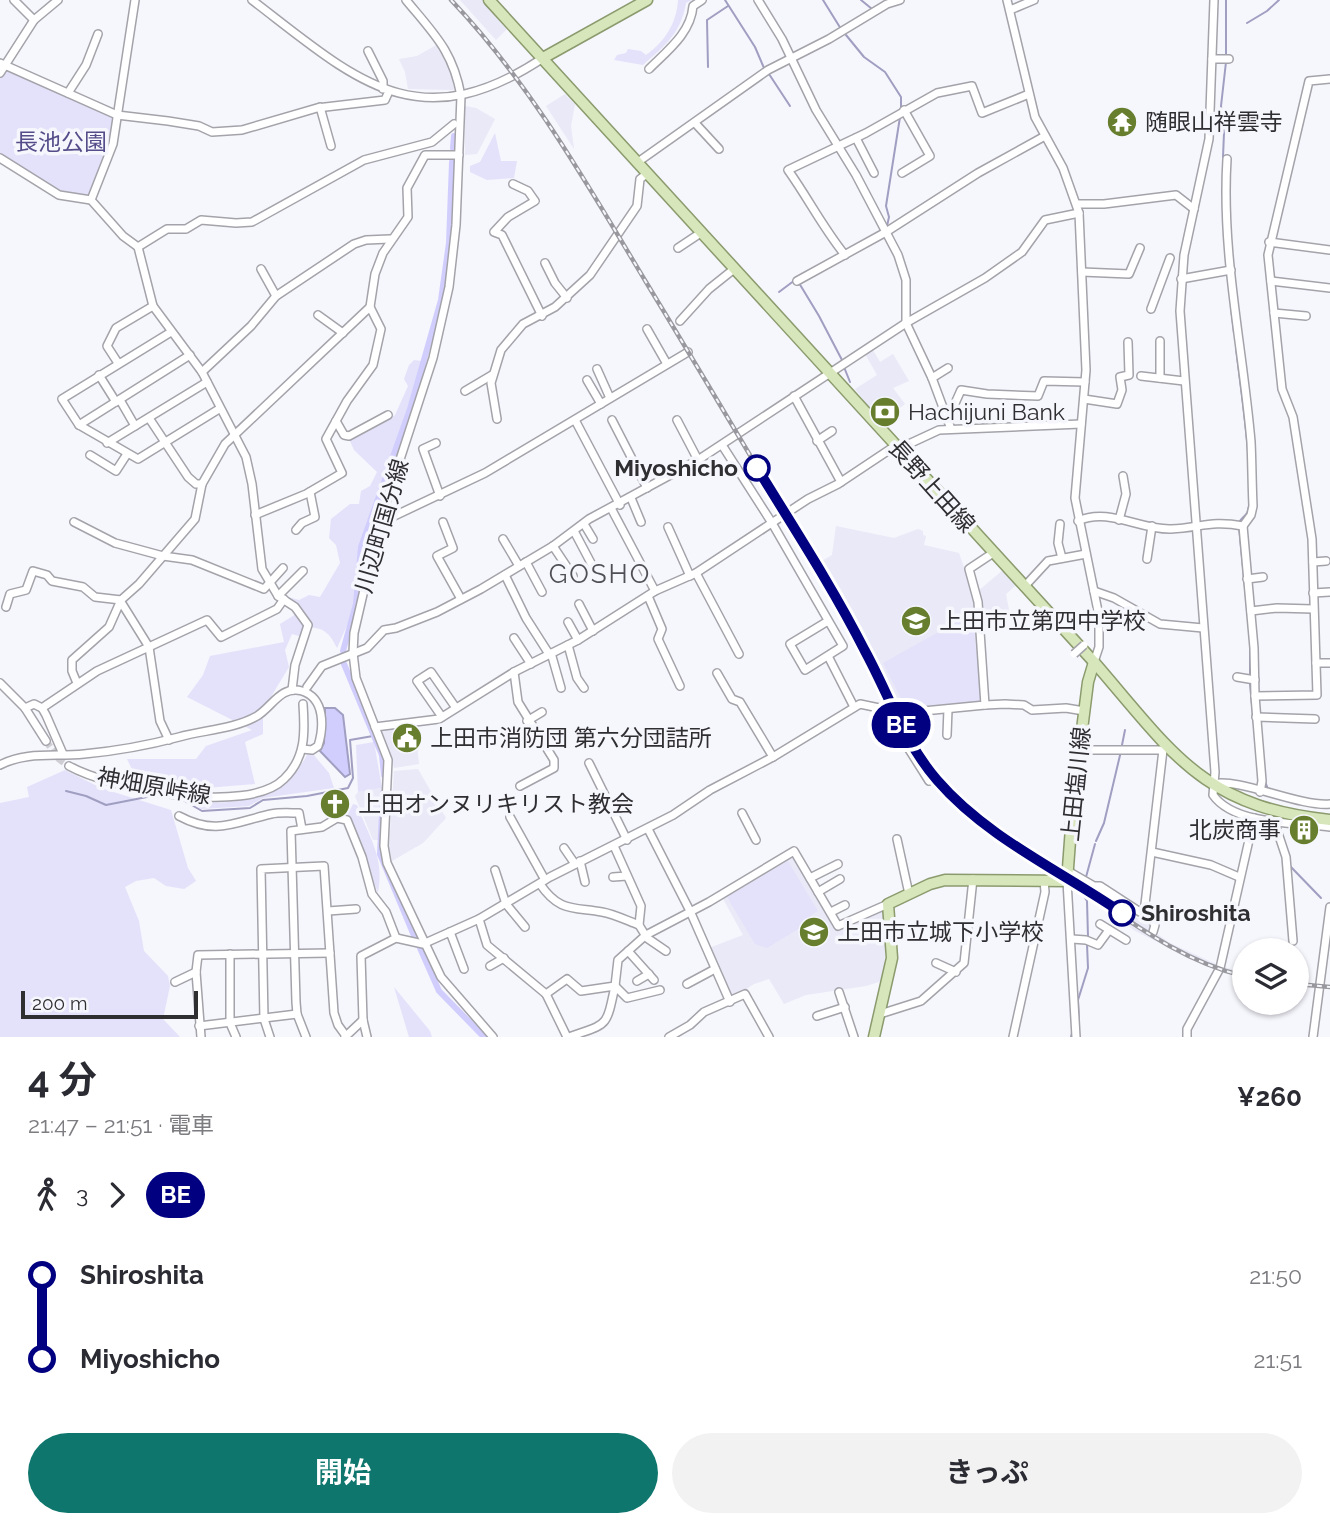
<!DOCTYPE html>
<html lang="ja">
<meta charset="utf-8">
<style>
:root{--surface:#fff;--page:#f2f2f3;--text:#2b2b33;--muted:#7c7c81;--accent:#0f766e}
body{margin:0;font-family:Raleway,"Noto Sans JP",sans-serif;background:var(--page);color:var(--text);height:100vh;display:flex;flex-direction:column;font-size:26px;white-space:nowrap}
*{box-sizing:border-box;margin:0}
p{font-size:23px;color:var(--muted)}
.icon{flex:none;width:38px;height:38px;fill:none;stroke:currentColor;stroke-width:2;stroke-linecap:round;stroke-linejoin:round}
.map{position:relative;height:1037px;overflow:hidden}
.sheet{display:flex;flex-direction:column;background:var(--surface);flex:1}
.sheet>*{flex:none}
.badge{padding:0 14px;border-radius:23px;font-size:24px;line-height:46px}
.fabs{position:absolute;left:1232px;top:938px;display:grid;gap:14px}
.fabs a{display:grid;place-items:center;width:77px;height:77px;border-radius:50%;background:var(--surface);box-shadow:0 2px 5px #0004;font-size:35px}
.scale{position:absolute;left:21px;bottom:18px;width:177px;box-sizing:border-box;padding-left:7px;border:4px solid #2f2f32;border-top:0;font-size:19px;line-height:24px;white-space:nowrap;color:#2f2f32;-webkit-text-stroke:5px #f6f6fd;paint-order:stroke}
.map>.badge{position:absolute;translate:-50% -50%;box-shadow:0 0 0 4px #fff}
.legs{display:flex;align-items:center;gap:10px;height:77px;padding:0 28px;font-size:23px}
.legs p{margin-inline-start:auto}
.summary{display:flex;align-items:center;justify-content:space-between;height:119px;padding:0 28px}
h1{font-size:38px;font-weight:700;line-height:52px}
.cta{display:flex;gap:14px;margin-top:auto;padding:14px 28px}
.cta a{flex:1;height:80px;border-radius:42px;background:var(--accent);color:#fff;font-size:28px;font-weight:700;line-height:80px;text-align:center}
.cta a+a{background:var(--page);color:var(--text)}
ul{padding:0 28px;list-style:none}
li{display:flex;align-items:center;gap:24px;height:84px;font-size:26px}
li i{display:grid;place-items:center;width:10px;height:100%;margin:0 9px;background:currentColor}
li i::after{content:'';width:18px;height:18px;margin:-9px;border:5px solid;border-radius:50%;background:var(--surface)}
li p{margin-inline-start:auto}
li:first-child i{background:linear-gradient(#0000 50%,currentColor 0)}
li:last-child i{background:linear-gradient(currentColor 50%,#0000 0)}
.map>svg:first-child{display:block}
.built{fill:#e9e9f7}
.green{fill:#e3e2fa}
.water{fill:#d1cefe;stroke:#a09ec1;stroke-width:2}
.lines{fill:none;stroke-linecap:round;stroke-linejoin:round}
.stream{stroke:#a09ec1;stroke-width:2}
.canal{stroke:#d1cefe;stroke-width:6}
.minor-tunnel{stroke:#ceced4;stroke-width:7;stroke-dasharray:7 3.5;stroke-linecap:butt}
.minor-casing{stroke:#a4a3aa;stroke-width:10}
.major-casing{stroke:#8b9b6d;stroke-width:13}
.minor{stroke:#fff;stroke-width:7}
.major{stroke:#d7e6bb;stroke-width:10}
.rail-casing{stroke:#98989e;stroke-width:4.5}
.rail{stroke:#f6f6fd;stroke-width:2;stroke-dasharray:5;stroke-linecap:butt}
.minor-bridge-casing{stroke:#a4a3aa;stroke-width:10;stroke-linecap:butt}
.minor-bridge{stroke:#fff;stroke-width:7}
.line-1-casing{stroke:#fff;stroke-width:16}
.line-1{stroke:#000080;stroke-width:10}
.stop-1-dot{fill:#fff;stroke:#000080;stroke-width:3.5}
.labels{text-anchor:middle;stroke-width:7;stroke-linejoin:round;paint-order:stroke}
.poi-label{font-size:23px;fill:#2f2f32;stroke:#f6f6fd;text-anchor:start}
.park-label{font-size:23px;fill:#544d89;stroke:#f6f6fd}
.stop-label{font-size:23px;font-weight:bold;fill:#2f2f32;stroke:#f6f6fd;text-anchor:end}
.street-label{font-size:23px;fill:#2f2f32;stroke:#f6f6fd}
.quarter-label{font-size:26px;letter-spacing:2px;fill:#4f4f55;stroke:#f6f6fd}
</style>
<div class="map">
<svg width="1330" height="1037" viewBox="0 0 1330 1037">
<rect width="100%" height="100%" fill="#f6f6fd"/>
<!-- built -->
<g class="built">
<polygon points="460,0 485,0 509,27 496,40"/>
<polygon points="438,44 450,62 456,87 453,90 408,89 405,72 399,59 417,56"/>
<polygon points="565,94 575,104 571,126 574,149 546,106"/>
<polygon points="465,106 476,108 495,119 477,154 465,155"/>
<polygon points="871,347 880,362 893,354 909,381 893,388 905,404 881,422 855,389 877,375 864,352"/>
<polygon points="836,526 894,538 918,529 923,531 923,535 926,536 924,545 959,553 976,602 977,651 983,704 901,710 867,641 820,562 832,555"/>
<polygon points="1003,570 1016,585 1006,594 1010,615 981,617 977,592"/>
<polygon points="415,725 419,764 394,768 382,731 386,728"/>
<polygon points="418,769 446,818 423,843 392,861 389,847 394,771"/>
<polygon points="382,788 378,840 373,840 355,796 358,792"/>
<polygon points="985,816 1140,920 1148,915 1153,931 1170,943 1218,965 1244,973 1244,978 1216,970 1135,931 1077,887 1069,886 1069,882 980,822"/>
<polygon points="794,854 835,926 883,909 887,937 882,981 866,986 806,995 784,1004 769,979 754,984 731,999 709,948 743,935 722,897"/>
</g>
<!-- green -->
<g class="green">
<path d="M678,0H692L686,3C681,34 664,46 643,65L614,60L617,55L626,53L628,49L641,51L646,55C665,42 677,22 678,0Z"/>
<path d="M5,69L112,116L116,123L112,143L92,193C66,207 22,169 0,155V76Z"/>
<polygon points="495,133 501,161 517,161 514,178 487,180 470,172 470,166 480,162"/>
<path d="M414,360L422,361L375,532L364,587L337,648C329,632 324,628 307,627L302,637L292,634L285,650L289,667L263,710V734L245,742L255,784L193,789L138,782L127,759H196L206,746L252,730L187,697L203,675L210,656L284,642L280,624L296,614L288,597L299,600L309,595L320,597L340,563L336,545L329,538L331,519L350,504H359L361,491L370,486L377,472L354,450L349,439L395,415L408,386L404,379L409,365Z"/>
<polygon points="969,615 973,620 981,698 978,703 905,707 883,663"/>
<polygon points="374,742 382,788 358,792 356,745"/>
<path d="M313,754L329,773L334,788L263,798L249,806L201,809L186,800C231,808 284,799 307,755Z"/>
<polygon points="65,770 101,788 171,810 188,868 196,881 184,889 166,886 154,878 136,881 125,887 139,921 144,951 168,976 170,986 163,1019 180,1037 0,1037 0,803 29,797 27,787"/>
<path d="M353,804L357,805C369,838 385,857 378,893L347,816Z"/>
<polygon points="788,861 818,911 811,915 813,920 767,948 755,944 727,897"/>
<polygon points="394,987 430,1031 432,1037 409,1037"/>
</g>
<!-- water -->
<polygon class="water" points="325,708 335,708 343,715 350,774 345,777 320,751 324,743"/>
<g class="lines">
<!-- stream -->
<g class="stream">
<polyline points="725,0 755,47 764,68"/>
<polyline points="823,0 841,29"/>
<polyline points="861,0 872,9"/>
<polyline points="1247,23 1267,11 1279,0"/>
<polyline points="846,35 864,57 885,72 901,97 901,108"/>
<polyline points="1226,55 1226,0"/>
<polyline points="708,67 707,20 728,6"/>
<polyline points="769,74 790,106"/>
<polyline points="1223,157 1224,133 1221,106 1226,62"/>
<polyline points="1223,191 1223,164"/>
<polyline points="887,226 889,217 886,206 900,117"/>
<polyline points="799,283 819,316 842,360"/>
<polyline points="779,292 795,280"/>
<polyline points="1231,307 1234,333"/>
<path d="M1236,348C1239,377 1257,494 1247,513C1245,516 1242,518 1240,521"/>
<polyline points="844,367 850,382"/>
<polyline points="1239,527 1247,608"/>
<polyline points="1250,638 1250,675"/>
<polyline points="1250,684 1259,776"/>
<polyline points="1122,745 1125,730"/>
<polyline points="1265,782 1268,789"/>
<polyline points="66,791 86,796 106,805 157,795 183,800 202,811 250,808 263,800 307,796 348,788 353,778 350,740 373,736"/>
<polyline points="1096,841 1104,823 1121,751"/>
<polyline points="1290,866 1321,898"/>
<polyline points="1086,877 1095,844"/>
<polyline points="1080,890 1087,901 1088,937"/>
<polyline points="1079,1023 1078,1000 1088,968 1087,944"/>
<polyline points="1071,1037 1072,1033"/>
</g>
<!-- canal -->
<g class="canal">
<polyline points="453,148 454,136"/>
<polyline points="343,651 356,604 361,547 410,409 441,300 449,243 452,162"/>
<polyline points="344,664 382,755 384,775"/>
<polyline points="383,793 380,854 415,938"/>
<polyline points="420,948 439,991 484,1037"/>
</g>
<!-- minor-tunnel -->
<polyline class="minor-tunnel" points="46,741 59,759 69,766"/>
<!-- minor casing -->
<g class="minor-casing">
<g id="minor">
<polyline points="14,0 34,20"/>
<path d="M252,0C354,78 416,142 543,58"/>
<path d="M406,0C434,34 453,51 461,96L456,225L449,287L433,358L380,521L354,633L353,653L356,678L388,760L384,846L387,863L441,977L493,1037"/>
<polyline points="758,0 782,39 816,110 856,175 898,255 906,280 906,323 932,378 951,429"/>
<polyline points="1007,0 1035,117 1063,168 1079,213 1086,370 1075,498 1099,616 1099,647 1094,662"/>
<path d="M1214,0L1209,139L1184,255L1180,311L1215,772L1213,795C1234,825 1297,823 1330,827"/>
<polyline points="1010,10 1034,0"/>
<polyline points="368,51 383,81 383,89"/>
<polyline points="1212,59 1229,59"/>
<polyline points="0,63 117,115 168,121 199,126 212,132 242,130 317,108 385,100 389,91"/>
<path d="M649,69C667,51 691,33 693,6L702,0"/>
<polyline points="0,73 34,20 58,0"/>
<polyline points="68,93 86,65 98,34"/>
<polyline points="320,107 331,146"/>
<polyline points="695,123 719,149"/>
<polyline points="856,138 874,173"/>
<polyline points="0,158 59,195 91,200 123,236 138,247 153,306 202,372 246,457 252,484 262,569 278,596 295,607 308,625 295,665 292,690"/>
<path d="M1227,159C1221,253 1243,348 1251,442C1252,463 1252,485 1253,506L1251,515L1243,526L1254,648L1255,696L1262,781L1260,792"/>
<polyline points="638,162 768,70 829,39 887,4 900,0"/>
<polyline points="902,173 930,156 904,110"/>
<polyline points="513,184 528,191 535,201 508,217 494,232 502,235 542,316"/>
<polyline points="91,200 113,144 135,0"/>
<polyline points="1077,204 1104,204 1176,195 1194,209"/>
<polyline points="1269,242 1330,250"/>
<polyline points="138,247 167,229 186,229 201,220 236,223 252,222 364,160 432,142 454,124"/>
<polyline points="678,248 702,232"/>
<path d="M845,255C823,228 808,198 788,170L866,133L937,93L972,86L982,113L1029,94"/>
<polyline points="545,263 555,283 567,298"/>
<polyline points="261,269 276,296"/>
<polyline points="1082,272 1129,274 1140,248"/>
<polyline points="1181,279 1231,270"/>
<polyline points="797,281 886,232 978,173 1045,136"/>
<polyline points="1271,281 1330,288"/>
<polyline points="1151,309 1170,258"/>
<polyline points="1274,313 1306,316"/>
<polyline points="318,315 343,333"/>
<polyline points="680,321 709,289 734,269"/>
<polyline points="647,329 667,364"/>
<polyline points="171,332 62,399 79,425 138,459 219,409"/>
<polyline points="1160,341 1160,378"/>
<polyline points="118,363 107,346 116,328 153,306"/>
<polyline points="597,369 610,398"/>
<polyline points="202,372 251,326 276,296 354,244 366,240 390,239"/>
<polyline points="99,375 116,402"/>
<polyline points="1141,376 1184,381"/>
<polyline points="932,378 948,368"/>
<polyline points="587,380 601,404"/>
<polyline points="465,391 492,375"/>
<polyline points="794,396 841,482"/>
<polyline points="1084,399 1117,404 1122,390 1120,377 1129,375 1128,342"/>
<polyline points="120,400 135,426"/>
<polyline points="149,418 188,477 196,484 202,484"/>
<polyline points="497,419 491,383 501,350 523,324 555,307 590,275 637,206 640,179 648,173"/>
<polyline points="948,419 961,390 987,394 1038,396 1044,381 1085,382"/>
<polyline points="575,420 620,505"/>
<polyline points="612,420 647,488"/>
<polyline points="677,420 698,460"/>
<polyline points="336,421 344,435 349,436 388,415"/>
<polyline points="79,425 190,355"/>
<polyline points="817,441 832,431"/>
<polyline points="107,443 207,382"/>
<polyline points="436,443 423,449 440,496"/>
<polyline points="722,445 772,523 843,646 805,670 790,644 828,621"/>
<polyline points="90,455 116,471 127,454"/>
<polyline points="631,498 641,522"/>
<polyline points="611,508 655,591"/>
<polyline points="255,515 306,494 342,473 326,439 347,401 373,365 381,329 370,307"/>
<polyline points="1119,520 1126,494 1123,476"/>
<path d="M1078,521C1109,507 1139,530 1171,529C1200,528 1210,520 1243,526"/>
<polyline points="74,522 115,543 163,556 192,560 264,589 283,568"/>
<polyline points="443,522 453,548 437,556 461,599"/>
<polyline points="584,524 593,539"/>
<polyline points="1060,524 1058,543 1062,558"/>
<polyline points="668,527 690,576"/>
<polyline points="296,530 302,523 315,517 310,492"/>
<polyline points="574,531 592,565"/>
<polyline points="503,539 519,566"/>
<polyline points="553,546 573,576"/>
<polyline points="1147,559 1152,526"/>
<path d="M370,560C383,549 380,531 390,518L485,473L688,352"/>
<polyline points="526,562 542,592"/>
<polyline points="1313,562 1326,561"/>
<polyline points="696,573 739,654"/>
<polyline points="505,575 526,618 549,654"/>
<polyline points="1247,579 1263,577"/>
<polyline points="1024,587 1048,561 1086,554"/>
<polyline points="1094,591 1114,598 1160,624 1203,628"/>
<polyline points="1313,593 1330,592"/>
<polyline points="278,596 303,571"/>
<polyline points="648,596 662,629 658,639 680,686"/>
<polyline points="121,602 149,647 160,721 169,740"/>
<polyline points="579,604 593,631"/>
<polyline points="6,607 10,594 26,590 33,571 47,575 52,581 83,587 95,597 121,600 139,584 195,519 202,484 225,444 370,307 375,274 383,253 408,217 407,188 425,155 459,155"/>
<polyline points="1251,611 1277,608 1313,609"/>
<polyline points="568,622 578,640"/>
<polyline points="514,638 531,664"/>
<polyline points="568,645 577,678 584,688"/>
<polyline points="551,653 561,688"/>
<polyline points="828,656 854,707"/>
<polyline points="1316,663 1330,663"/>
<polyline points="514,672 518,702 554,760 554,768 520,786"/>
<polyline points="717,673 732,699 740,702 773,757"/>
<polyline points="1237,677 1255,680"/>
<polyline points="0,683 25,708 46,741"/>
<polyline points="77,683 72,671 72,660 109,627 121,600"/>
<polyline points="307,687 322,666 367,648 384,630 396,628 437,612 481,589 553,546 589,519 698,460 906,323 985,278 1022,252 1045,220 1079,213"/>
<polyline points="1255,696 1317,695 1312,539 1293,417 1282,389 1268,255 1309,81 1330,79"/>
<polyline points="985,705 1005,704 1024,705 1032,710 1066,708 1084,711"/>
<polyline points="25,708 34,704 42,708 46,715 63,754"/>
<polyline points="42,708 97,671 207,620 221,637 277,609 284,599"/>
<polyline points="442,717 417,681 431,672 456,708"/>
<polyline points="1256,717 1315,719"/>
<polyline points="527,721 542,712"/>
<polyline points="375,727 439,719 514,672 578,640 655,591 696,573 808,499 838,484 892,448 898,449 939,430 1081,424"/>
<polyline points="947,735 948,709"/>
<polyline points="905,743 929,781"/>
<polyline points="1079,750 1163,750 1166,747"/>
<polyline points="589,763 627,840"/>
<path d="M0,765C27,751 55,757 84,754C116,751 149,745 179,737C204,730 234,729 257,716C272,707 281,685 302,691C325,698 324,727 318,746L312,750L302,749"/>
<path d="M69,766C110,789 247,816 284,779C306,758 305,732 303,704"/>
<path d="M1213,784C1238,777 1299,807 1330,804"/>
<polyline points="742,813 756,840"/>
<path d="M179,816C216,836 235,822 271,814C280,812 290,813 299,813L302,829"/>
<polyline points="510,817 545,880"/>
<polyline points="1274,821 1286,857 1293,941"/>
<polyline points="648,829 690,911 730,1002"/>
<polyline points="897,839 909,894"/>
<polyline points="614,846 641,906 639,925 647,938 666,951"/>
<polyline points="564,848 575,864"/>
<polyline points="1152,852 1211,865 1239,877"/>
<polyline points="580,861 585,882"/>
<polyline points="495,870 506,904 525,927"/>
<polyline points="1068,871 1094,886 1100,886 1140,912 1148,914 1155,925 1153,932"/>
<polyline points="613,877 627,876"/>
<polyline points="810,878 838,864"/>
<polyline points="1067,881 1076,1037"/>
<path d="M540,884C559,912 573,907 602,912C614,914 628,921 639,925"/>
<polyline points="818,892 840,879"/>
<polyline points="328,911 356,909"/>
<polyline points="831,912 845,905"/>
<polyline points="1144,913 1163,750"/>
<polyline points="479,919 487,945 546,994 567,979 581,991 615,986 618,960 646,935 709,902 794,851 838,926 888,904"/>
<polyline points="1100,924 1126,940"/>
<polyline points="450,932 464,969"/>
<polyline points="1072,939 1086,940 1098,945 1109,930"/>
<polyline points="628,951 654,980"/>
<polyline points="230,954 230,1023 236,1037"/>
<polyline points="936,963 956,972"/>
<polyline points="490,966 504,958"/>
<polyline points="637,981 649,974"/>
<polyline points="175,982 196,972"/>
<polyline points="687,984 715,969"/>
<polyline points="615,986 627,998 660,990"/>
<polyline points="839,992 854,1037"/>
<polyline points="546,994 567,1037"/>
<polyline points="880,1014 921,1001 964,963 973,879"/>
<polyline points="817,1016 845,1007"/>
<polyline points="199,1026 297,1014"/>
<polyline points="201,1037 196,972 198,955 330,953"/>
<polyline points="270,1037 264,1019 261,869 324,866 334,1013 338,1025 346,1036"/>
<polyline points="306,1037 297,1014 296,1002 291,831 322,827 337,818 347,820 362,857 372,894 386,912 396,938"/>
<polyline points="345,1037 363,1020"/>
<polyline points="367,1037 363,1020 361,956 396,938 423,944 479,919 550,877 673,815 710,790 773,757 860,704 903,713 985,705 978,602 969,569 993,553"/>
<path d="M569,1037C608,1023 606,1029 615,986"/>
<polyline points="669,1037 690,1025 704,1012 745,994 769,1037"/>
<polyline points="1013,1037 1045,892 1044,880"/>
<polyline points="1187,1037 1187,1029 1220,968 1254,818"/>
<polyline points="1313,1037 1330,907"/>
</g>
</g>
<!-- major casing -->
<g class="major-casing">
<g id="major">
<path d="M489,0L1094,662C1172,752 1202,807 1330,820"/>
<polyline points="543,58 647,0"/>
<polyline points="874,1037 892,958 888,904 930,884 945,880 1067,881 1073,801 1088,682 1094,662"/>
</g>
</g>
<!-- minor -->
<use href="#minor" class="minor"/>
<!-- major -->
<use href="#major" class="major"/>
<!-- rail casing -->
<g class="rail-casing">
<g id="rail">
<path d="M451,0C530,83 587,184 646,282C714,394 781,507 848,621C879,673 897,731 936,778C970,820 1020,847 1064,877C1121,914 1176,960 1244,976"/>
<polyline points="1297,984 1330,987"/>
</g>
</g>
<!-- rail -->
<use href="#rail" class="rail"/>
<!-- minor-bridge casing -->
<g class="minor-bridge-casing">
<polyline id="minor-bridge" points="1074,654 1084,645"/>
</g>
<!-- minor-bridge -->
<use href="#minor-bridge" class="minor-bridge"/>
</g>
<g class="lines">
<!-- line-1 casing -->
<g class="line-1-casing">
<path id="line-1" d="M757,468C794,528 833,588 865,651C889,695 904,742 937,780C987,838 1061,871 1122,913"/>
</g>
<!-- line-1 -->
<use href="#line-1" class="line-1"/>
</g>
<!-- icons -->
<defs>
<g id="temple-disc" transform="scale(1.575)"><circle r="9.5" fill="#677e2f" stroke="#f6f6fd"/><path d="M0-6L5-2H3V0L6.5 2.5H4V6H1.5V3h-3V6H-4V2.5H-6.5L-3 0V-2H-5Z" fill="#fff"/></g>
<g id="bank-disc" transform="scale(1.575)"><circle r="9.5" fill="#677e2f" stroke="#f6f6fd"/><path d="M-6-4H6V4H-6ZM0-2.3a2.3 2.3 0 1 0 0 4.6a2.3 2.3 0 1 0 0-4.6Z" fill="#fff"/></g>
<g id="school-disc" transform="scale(1.575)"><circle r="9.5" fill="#677e2f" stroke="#f6f6fd"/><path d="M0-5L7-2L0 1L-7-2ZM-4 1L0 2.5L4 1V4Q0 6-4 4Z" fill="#fff"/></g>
<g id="civic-disc" transform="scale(1.575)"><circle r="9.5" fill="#677e2f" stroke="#f6f6fd"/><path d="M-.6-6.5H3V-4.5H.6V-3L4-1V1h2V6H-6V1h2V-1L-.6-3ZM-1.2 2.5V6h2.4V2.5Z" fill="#fff"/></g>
<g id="church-disc" transform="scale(1.575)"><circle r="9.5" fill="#677e2f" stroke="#f6f6fd"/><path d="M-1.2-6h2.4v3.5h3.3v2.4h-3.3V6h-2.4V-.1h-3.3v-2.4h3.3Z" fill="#fff"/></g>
<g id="building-disc" transform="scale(1.575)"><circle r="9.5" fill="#677e2f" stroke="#f6f6fd"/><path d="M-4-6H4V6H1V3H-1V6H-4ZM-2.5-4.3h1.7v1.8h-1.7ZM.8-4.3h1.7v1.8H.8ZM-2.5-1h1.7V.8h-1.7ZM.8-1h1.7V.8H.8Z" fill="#fff"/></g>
</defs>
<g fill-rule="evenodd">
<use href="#temple-disc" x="1122" y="122"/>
<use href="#bank-disc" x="885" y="412"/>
<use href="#school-disc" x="916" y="621"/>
<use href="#civic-disc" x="407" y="738"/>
<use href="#church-disc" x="335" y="804"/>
<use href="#building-disc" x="1304" y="830"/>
<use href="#school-disc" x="814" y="932"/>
</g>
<!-- markers -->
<g class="stop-1-dot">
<circle cx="757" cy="468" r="12"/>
<circle cx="1122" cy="913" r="12"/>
</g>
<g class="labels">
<!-- poi labels -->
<g class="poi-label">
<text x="1145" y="130">随眼山祥雲寺</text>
<text x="908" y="420">Hachijuni Bank</text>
<text x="939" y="629">上田市立第四中学校</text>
<text x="430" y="746">上田市消防団 第六分団詰所</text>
<text x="358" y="812">上田オンヌリキリスト教会</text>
<text x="1281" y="838" text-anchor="end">北炭商事</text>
<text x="837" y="940">上田市立城下小学校</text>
</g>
<!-- park labels -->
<g class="park-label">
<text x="61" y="150">長池公園</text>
</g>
<!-- stop labels -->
<g class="stop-label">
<text x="738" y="476">Miyoshicho</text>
<text x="1141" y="921" text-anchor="start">Shiroshita</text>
</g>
<!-- street labels -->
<g class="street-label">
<text transform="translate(932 486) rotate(48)" y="8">長野上田線</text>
<text transform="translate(382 526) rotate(-74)" y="8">川辺町国分線</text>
<text transform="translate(1076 784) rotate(-84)" y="8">上田塩川線</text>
<text transform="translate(154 786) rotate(10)" y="8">神畑原峠線</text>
</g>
<!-- quarter labels -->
<g class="quarter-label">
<text x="600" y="583">GOSHO</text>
</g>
</g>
</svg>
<div class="fabs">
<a><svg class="icon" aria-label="layers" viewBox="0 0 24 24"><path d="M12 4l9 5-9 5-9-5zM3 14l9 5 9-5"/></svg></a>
</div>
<div class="scale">200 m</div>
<b class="badge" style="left:901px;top:725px;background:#000080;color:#fff">BE</b>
</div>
<section class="sheet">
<div class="summary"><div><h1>4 分</h1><p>21:47 – 21:51 · 電車</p></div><b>¥260</b></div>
<div class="legs"><svg class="icon" aria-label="walk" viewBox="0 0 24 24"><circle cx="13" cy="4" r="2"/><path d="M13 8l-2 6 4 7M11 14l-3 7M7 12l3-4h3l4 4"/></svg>3<svg class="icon" aria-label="forward" viewBox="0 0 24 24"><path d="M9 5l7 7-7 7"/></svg><b class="badge" style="background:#000080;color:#fff">BE</b></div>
<ul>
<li><i style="color:#000080"></i><b>Shiroshita</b><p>21:50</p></li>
<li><i style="color:#000080"></i><b>Miyoshicho</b><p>21:51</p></li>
</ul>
<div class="cta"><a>開始</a><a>きっぷ</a></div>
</section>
